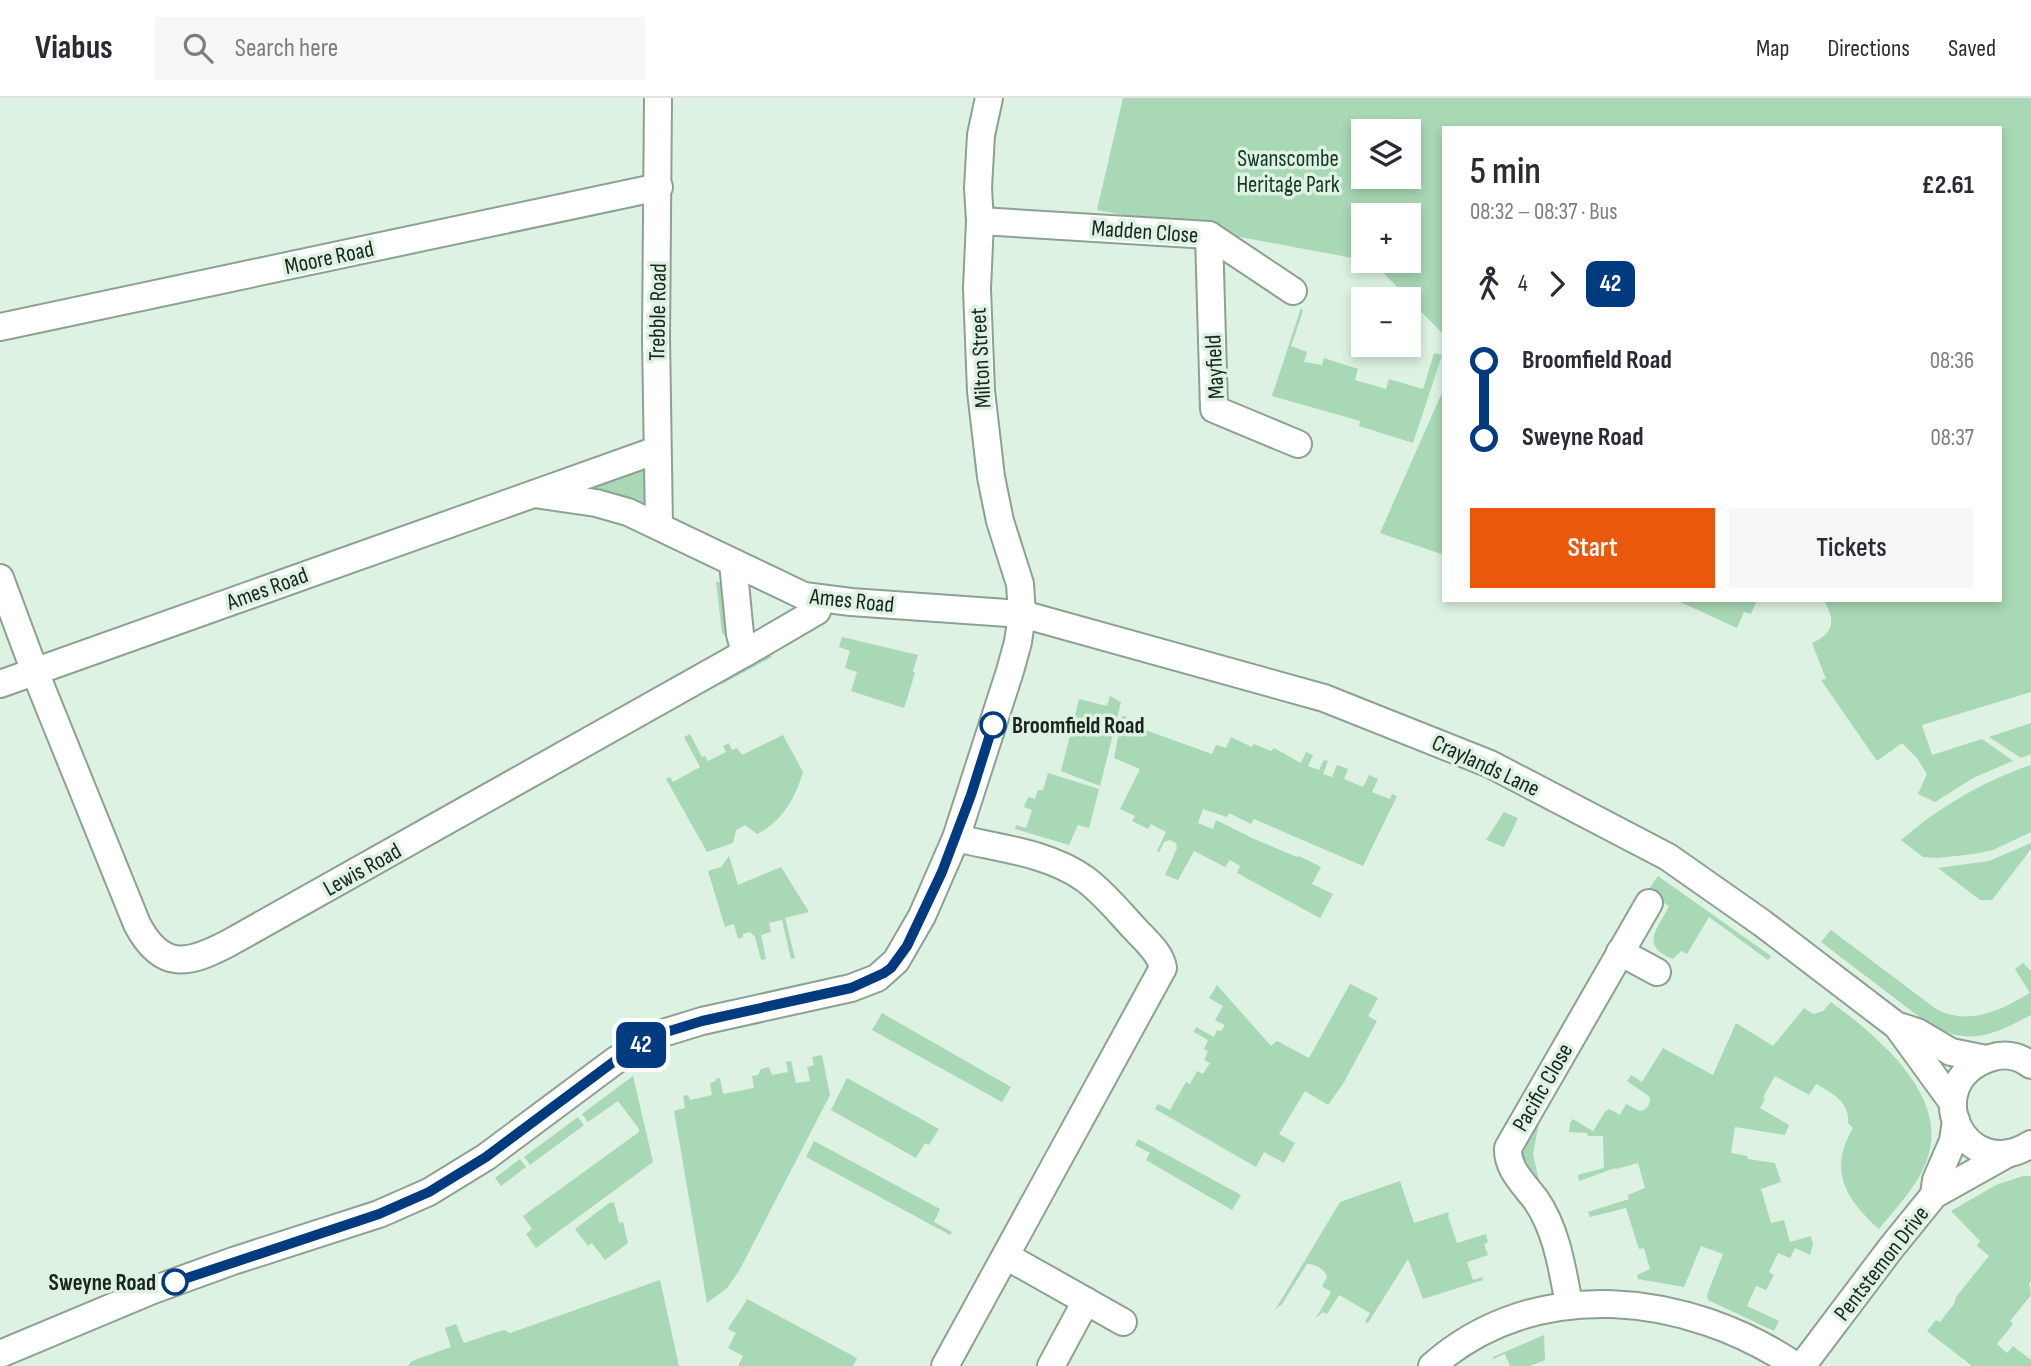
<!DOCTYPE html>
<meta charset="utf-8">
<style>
:root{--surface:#fff;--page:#f7f7f7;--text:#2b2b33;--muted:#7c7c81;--line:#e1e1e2;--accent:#ea580c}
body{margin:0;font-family:"Sofia Sans Condensed",sans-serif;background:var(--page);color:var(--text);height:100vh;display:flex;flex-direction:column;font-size:26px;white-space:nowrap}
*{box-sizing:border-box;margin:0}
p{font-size:23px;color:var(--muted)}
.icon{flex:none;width:38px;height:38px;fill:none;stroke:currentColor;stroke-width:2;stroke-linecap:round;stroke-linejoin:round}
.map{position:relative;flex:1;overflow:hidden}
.drawer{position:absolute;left:1442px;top:28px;width:560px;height:476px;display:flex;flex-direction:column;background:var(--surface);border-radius:0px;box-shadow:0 4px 10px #0003}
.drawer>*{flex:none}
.badge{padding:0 14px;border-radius:10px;font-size:24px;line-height:46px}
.tools{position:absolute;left:1351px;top:21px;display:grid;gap:14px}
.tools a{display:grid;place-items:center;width:70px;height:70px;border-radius:0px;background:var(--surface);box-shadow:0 4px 10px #0003;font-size:35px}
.map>.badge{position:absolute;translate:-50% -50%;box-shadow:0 0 0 4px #fff}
.legs{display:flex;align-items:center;gap:10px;height:77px;padding:0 28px;font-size:23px}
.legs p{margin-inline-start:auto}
.overview{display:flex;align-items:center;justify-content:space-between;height:119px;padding:0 28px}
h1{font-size:38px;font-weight:600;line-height:52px}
.primary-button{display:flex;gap:14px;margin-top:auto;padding:14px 28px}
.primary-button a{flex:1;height:80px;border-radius:0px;background:var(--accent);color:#fff;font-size:28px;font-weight:600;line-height:80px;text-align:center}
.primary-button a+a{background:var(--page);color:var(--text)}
ul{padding:0 28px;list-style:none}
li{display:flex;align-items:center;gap:24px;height:77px;font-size:26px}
li i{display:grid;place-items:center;width:10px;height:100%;margin:0 9px;background:currentColor}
li i::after{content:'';width:18px;height:18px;margin:-9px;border:5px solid;border-radius:50%;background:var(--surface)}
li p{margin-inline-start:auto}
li:first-child i{background:linear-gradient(#0000 50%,currentColor 0)}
li:last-child i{background:linear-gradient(currentColor 50%,#0000 0)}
header{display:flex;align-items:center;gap:42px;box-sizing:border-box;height:98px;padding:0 35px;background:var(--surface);border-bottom:2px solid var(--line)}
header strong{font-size:33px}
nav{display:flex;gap:38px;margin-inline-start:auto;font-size:24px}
.search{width:490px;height:63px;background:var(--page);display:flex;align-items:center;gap:18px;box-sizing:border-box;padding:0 24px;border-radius:0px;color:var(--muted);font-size:26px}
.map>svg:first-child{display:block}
.green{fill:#a8d8b5;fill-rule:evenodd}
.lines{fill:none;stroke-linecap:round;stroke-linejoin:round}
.minor-casing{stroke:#8da192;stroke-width:30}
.minor{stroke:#fff;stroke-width:26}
.line-1-casing{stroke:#fff;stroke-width:16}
.line-1{stroke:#003b80;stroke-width:10}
.stop-1-dot{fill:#fff;stroke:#003b80;stroke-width:3.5}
.labels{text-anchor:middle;stroke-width:7;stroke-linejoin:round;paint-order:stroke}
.park-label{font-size:23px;fill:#143821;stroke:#ddf2e2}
.street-label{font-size:23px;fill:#1b231d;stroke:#ddf2e2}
.stop-label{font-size:23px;font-weight:bold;fill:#1b231d;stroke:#ddf2e2;text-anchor:start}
</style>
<header>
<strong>Viabus</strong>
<div class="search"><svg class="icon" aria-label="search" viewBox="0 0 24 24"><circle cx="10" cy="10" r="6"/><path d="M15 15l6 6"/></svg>Search here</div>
<nav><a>Map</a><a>Directions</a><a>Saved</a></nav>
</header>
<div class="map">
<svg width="2031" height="1268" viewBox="0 0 2031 1268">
<rect width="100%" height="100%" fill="#ddf2e2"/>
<!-- green -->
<g class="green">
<path d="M1123,0H2031V594L1922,627L1932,657L1982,641L2013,663L1975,679L1935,704L1918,696L1927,676L1917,660L1902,645L1877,663L1821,582L1826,581L1812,545C1835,535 1835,522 1824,502H2000V30H1444V237L1373,164L1369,163H1409V117H1363V162L1097,112ZM1363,33H1409V79H1363Z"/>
<polygon points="1301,210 1303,213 1291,248 1307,254 1304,264 1322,267 1324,260 1358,271 1355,282 1386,291 1389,281 1423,291 1434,255 1442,257 1413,345 1359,328 1360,323 1272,298"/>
<polygon points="1444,290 1444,457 1380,435"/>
<polygon points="644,368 646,405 643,407 573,390"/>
<polygon points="716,483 722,486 726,538 722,535"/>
<polygon points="1676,502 1757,502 1751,516 1744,514 1737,530"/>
<polygon points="842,539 918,557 913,573 915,575 904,610 851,593 857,574 845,570 850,553 839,549"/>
<polygon points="769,556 772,559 722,586 720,583"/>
<polygon points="1110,598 1121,604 1100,688 1061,673 1079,601 1107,608"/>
<polygon points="1122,618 1127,619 1126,625 1212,656 1216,647 1226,650 1231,639 1252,649 1254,646 1271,653 1274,650 1301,665 1306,654 1313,657 1308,668 1319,672 1324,662 1328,663 1323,676 1332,679 1337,667 1348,671 1344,681 1363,689 1369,677 1378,681 1372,694 1390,701 1392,696 1397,698 1363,768 1254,721 1251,726 1229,715 1227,719 1203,711 1198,725 1213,731 1216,722 1254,741 1297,759 1299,758 1321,769 1312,786 1333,796 1320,820 1237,775 1240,768 1230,762 1225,769 1194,753 1178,782 1165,777 1177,750 1176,745 1170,742 1164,744 1159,754 1157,753 1166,734 1151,726 1148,731 1132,723 1135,718 1120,711 1140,671 1114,660"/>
<polygon points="2031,625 2031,656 2021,660 1989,639"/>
<path d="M690,636L702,659L705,658L708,663L726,654L723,648L729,645L732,652L737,650L742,657L783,637L803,674C796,699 781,725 757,736L745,727L736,732L733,745L707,754L666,681L670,679L673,684L700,669L684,639Z"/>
<path d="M2031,667V734L1993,752L1974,756L1937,760L1923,759L1901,742C1939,709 1984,683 2031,667Z"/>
<polygon points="1048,675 1099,691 1089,730 1078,727 1069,747 1015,731 1016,727 1026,730 1032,712 1024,709 1028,699 1035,701 1038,692 1043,692"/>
<polygon points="1504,714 1518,720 1504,749 1486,742"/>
<polygon points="2031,745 2031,751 1992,802 1980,802 1938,770 1989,763"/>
<polygon points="729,758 738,787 781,769 809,814 785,820 795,860 791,861 782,822 769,825 771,834 761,837 766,861 761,862 755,839 750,834 743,836 743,839 738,841 734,826 725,829 708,773 721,769"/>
<path d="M1658,778L1771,858L1768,862L1709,819L1687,856L1681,853L1673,861C1639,847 1658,831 1669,808L1647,794Z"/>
<path d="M1831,832L1936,911C1970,928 1999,913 2030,895L2015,871L2023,865L2031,873V917C1992,938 1966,949 1926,924L1821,844Z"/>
<polygon points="1350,886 1378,900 1368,918 1377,923 1343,986 1328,1007 1305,993 1279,1036 1295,1045 1284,1065 1264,1054 1256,1069 1155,1011 1158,1006 1170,1012 1186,984 1190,986 1197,973 1203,976 1210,965 1204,962 1208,953 1204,951 1208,942 1194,934 1196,929 1214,939 1217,932 1221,933 1225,927 1215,922 1223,908 1209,900 1217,887 1271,948 1277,943 1309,960"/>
<path d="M1831,904C1873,935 1946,993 1929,1055C1921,1085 1898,1107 1879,1131C1845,1101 1828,1072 1853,1030L1848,1025C1850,1004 1832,995 1816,986L1809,997L1775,978L1763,999L1765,1001L1760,1010L1789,1027L1785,1037L1735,1029L1731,1055L1747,1058L1748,1061L1775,1065L1781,1084L1761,1091L1771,1125L1784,1122L1790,1144L1811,1138L1813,1147L1810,1157L1795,1150L1790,1160L1778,1155L1769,1174L1774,1177L1766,1192L1756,1188L1747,1208L1779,1223L1774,1233L1708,1202L1707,1197L1723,1156L1701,1148L1684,1189L1638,1181L1637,1177L1650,1171L1644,1150L1639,1151L1626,1110L1590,1119L1588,1114L1629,1101L1628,1097L1645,1090L1638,1065L1616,1071L1615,1070L1579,1083L1578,1077L1604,1070L1603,1038H1588L1587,1035L1569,1034L1570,1025L1573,1021L1593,1033L1605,1014L1609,1011L1620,1017L1626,1006L1640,1013C1648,1012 1650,1006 1650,999L1627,983L1631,977L1642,984L1663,950L1713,977L1736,925L1773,948L1804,910L1813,916L1823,913Z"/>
<polygon points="882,915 1011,989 1002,1004 872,932"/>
<polygon points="822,957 830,997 739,1173 727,1190 707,1205 674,1013 685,1010 683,998 688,997 690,1002 712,997 710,985 716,983 716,981 720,980 723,996 754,990 752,978 758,977 761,971 769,969 772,977 788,974 786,964 791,963 796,985 810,983 807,969 814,967 812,959"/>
<polygon points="633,978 653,1064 536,1150 526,1136 532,1131 523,1118 639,1034 639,1031 618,1003 588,1024 582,1016"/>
<polygon points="847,980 939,1031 929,1047 925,1045 916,1060 831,1012"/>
<path d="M1541,1014L1533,1056L1540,1087C1509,1053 1519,1050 1541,1014Z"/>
<polygon points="578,1019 584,1027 530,1067 524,1059"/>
<polygon points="1138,1041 1241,1097 1232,1112 1146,1062 1150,1055 1135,1047"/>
<polygon points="814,1043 940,1111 934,1124 952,1134 950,1137 806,1059"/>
<polygon points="520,1061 526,1069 501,1088 495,1080"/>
<polygon points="2023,1078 2031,1078 2031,1184 2029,1185 2031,1197 2010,1223 2013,1226 1997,1246 2007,1255 2013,1248 2031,1262 2031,1268 1972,1268 1927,1233 1936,1222 1940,1224 1954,1206 1956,1199 1989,1158 1977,1148 1980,1143 1951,1113 1996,1087"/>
<path d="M1400,1083L1414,1125L1449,1114L1448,1118L1457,1145L1486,1136L1488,1144L1484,1146L1488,1157L1467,1164L1473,1182L1482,1179L1483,1182L1423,1201L1408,1161L1368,1225L1365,1224L1370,1215L1339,1197L1327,1216L1323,1214L1316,1220L1331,1194L1322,1188L1327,1179C1325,1171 1315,1166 1307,1166L1282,1206L1275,1212L1340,1104Z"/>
<polygon points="614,1104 619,1125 623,1124 628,1145 605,1162 592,1145 588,1148 575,1131 609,1105"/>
<polygon points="660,1182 679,1268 408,1268 412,1263 451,1249 445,1230 456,1226 464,1245 500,1233 504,1232 510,1235"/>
<path d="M747,1201L857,1260L853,1268H738L743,1258L728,1250L736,1235L728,1231C734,1220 741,1213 747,1201Z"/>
<polygon points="1544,1237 1545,1262 1530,1268 1510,1268 1505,1256 1493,1261 1493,1259"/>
</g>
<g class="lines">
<!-- minor casing -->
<g class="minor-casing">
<g id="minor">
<polyline points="658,0 656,240 659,428"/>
<polyline points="980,123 1209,137 1293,193"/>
<polyline points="1209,137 1214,311 1298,346"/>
<polyline points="0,229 659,89"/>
<polyline points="534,396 596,405 628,414 804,498 851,504 1022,516 1324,600 1490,666 1668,759 1762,825 1897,928 1953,1005"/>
<polyline points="733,465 740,536 745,555"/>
<path d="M0,480L35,574L137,826C162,874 189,866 229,845L745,555L817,513L821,501"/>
<polyline points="0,586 657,352"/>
<polyline points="1620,854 1657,874"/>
<polyline points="1902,929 1917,934 1951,954 1986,961"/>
<path d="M2031,967C2018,957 2005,955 1990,960C1916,985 1965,1088 2031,1046"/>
<polyline points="1934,1097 1936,1082 1953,1043 1956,1022"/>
<polyline points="1006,1158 1123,1224"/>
<path d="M1569,1206C1562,1170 1557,1133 1536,1102C1524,1086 1507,1071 1508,1050L1649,805"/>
<polyline points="0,1256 153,1192 233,1163 379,1116 429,1094 486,1059 616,962 663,935 702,923 851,890 877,880 896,863 922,818 956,740 1010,573 1018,544 1022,516 1020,486 1000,423 991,379 981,293 977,191 980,123 978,90 981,37 989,0"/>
<path d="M945,1268L1163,870C1161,855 1145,842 1135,831C1119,814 1104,795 1085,781C1049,755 998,750 956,740"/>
<polyline points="1051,1268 1086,1203"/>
<path d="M1432,1268C1536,1176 1688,1195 1796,1268"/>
<polyline points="1802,1268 1891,1150 1934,1097 2009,1055"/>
</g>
</g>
<!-- minor -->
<use href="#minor" class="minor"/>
</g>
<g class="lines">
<!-- line-1 casing -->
<g class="line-1-casing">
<polyline id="line-1" points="175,1184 379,1116 429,1094 486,1059 616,962 663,935 702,923 851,890 884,875 891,870 907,848 942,774 971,697 993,627"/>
</g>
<!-- line-1 -->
<use href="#line-1" class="line-1"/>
</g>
<!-- markers -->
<g class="stop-1-dot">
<circle cx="993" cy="627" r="12"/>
<circle cx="175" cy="1184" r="12"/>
</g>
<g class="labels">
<!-- park labels -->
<g class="park-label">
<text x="1288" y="68">Swanscombe<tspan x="1288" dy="26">Heritage Park</tspan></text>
</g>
<!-- street labels -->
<g class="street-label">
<text transform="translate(1145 133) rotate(4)" y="8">Madden Close</text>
<text transform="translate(329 159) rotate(-12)" y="8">Moore Road</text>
<text transform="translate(657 214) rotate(-89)" y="8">Trebble Road</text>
<text transform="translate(980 260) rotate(-93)" y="8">Milton Street</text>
<text transform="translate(1214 269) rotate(-93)" y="8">Mayfield</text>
<text transform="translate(267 490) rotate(-20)" y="8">Ames Road</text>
<text transform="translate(852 502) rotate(6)" y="8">Ames Road</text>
<text transform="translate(1486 667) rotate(25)" y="8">Craylands Lane</text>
<text transform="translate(362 771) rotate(-29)" y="8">Lewis Road</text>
<text transform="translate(1542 989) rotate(-60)" y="8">Pacific Close</text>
<text transform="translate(1881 1165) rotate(-52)" y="8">Pentstemon Drive</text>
</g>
<!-- stop labels -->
<g class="stop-label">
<text x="1012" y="635">Broomfield Road</text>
<text x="156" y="1192" text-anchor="end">Sweyne Road</text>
</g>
</g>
</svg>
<div class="tools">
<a><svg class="icon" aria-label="layers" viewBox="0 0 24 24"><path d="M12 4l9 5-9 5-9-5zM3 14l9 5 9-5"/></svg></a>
<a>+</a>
<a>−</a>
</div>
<b class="badge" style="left:641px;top:947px;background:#003b80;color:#fff">42</b>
<section class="drawer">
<div class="overview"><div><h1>5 min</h1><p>08:32 – 08:37 · Bus</p></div><b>£2.61</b></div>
<div class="legs"><svg class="icon" aria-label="walk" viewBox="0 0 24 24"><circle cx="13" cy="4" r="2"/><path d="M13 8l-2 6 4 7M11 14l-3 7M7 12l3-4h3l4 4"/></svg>4<svg class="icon" aria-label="forward" viewBox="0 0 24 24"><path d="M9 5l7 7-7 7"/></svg><b class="badge" style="background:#003b80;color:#fff">42</b></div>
<ul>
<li><i style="color:#003b80"></i><b>Broomfield Road</b><p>08:36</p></li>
<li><i style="color:#003b80"></i><b>Sweyne Road</b><p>08:37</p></li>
</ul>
<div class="primary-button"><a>Start</a><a>Tickets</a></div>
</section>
</div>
